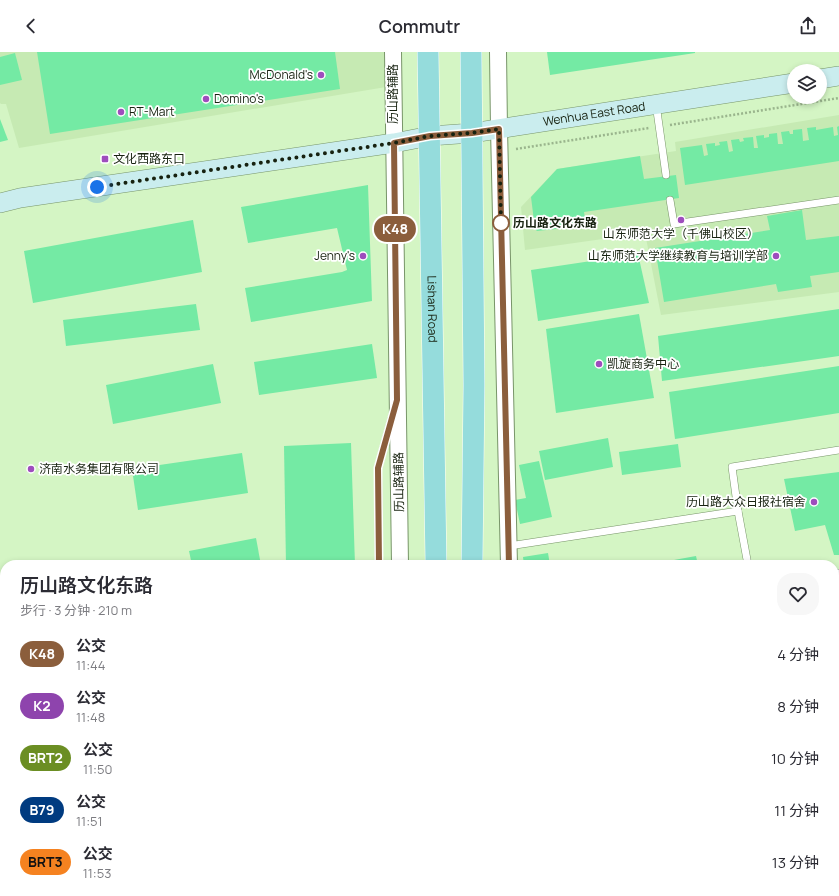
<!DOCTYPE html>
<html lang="zh">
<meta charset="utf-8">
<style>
:root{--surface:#fff;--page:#f7f7f7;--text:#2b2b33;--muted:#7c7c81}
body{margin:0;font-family:Manrope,"Noto Sans SC",sans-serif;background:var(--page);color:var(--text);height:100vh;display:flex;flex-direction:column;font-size:15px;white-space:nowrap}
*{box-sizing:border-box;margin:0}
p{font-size:13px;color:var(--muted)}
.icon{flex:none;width:22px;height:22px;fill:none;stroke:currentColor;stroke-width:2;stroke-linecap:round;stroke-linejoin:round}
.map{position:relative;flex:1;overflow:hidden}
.side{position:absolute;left:0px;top:508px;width:839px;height:336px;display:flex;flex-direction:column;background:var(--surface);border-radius:16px 16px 0 0;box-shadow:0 2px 6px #0003}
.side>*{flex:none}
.badge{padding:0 8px;border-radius:13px;font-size:14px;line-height:26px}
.fabs{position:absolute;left:787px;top:12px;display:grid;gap:8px}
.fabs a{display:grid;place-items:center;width:40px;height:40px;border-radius:50%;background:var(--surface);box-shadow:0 2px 6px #0003;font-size:20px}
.you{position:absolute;width:20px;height:20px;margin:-10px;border:3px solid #fff;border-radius:50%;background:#1a73e8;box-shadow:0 0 0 6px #1a73e833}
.map>.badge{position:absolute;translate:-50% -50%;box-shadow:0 0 0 2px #fff}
.round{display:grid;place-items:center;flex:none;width:42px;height:42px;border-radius:16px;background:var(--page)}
.headline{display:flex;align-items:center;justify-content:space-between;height:68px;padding:0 20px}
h1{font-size:19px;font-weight:600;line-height:30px}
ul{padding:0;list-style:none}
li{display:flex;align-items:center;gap:12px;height:52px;padding:0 20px}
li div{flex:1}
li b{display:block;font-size:15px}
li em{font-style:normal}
li .badge{min-width:44px;font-weight:700;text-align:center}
header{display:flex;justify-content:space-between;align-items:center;height:52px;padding:0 20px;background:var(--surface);font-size:18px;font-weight:600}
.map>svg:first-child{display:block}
.built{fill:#c6eab3}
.building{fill:#74eaa4}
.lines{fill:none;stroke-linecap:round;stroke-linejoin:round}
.service-casing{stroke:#789569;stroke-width:8}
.tertiary-casing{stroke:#789569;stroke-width:18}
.secondary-casing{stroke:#789569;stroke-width:20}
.primary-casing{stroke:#fff;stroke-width:22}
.path{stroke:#9ab58d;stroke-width:2.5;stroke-dasharray:2 2;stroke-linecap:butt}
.service{stroke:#fff;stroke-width:7}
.tertiary{stroke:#fff;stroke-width:16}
.secondary{stroke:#caedee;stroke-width:19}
.primary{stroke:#95dcdc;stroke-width:21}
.line-casing{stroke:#fff;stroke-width:9}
.line{stroke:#8b5e3c;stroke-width:6}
.walk{stroke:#172210;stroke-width:4;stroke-dasharray:0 7.2}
.poi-dot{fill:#9e4dbd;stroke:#fff;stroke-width:1.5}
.stop-dot{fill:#fff;stroke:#8b5e3c;stroke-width:2}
.labels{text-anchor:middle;stroke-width:3.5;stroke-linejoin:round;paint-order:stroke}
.poi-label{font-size:12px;fill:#172210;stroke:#fff;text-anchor:start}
.street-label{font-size:12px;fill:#172210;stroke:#fff}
.stop-label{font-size:12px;font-weight:bold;fill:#172210;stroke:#fff;text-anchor:start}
</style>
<header><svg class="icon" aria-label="back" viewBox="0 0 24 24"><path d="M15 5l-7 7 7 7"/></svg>Commutr<svg class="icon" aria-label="share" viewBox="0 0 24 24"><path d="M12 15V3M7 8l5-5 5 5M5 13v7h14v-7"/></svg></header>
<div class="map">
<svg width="839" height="844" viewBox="0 0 839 844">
<rect width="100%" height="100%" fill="#d4f5c4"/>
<!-- built -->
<g class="built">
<polygon points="0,0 384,0 386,35 19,96 6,52 1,52 0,51"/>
<polygon points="839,63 839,240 661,263 645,181 525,198 521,155 557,117 676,99 675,90"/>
<polygon points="839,526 839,844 527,844 527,839 834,839 834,527"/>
</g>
<!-- building -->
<g class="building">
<polygon points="37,0 335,0 340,37 50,82"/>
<polygon points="547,0 695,0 695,1 550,23"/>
<polygon points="15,1 22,28 0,33 0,5"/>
<polygon points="0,67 8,88 0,90"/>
<polygon points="839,74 839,109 685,133 680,96 702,93 704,104 708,103 706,92 715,91 715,94 720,93 719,90 727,89 729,100 733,99 731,88 739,87 740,90 744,89 743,86 753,85 754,96 758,96 756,84 764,83 764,86 769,85 769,82 777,81 778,92 783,92 781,80 789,79 790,82 793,82 793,78 802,77 803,89 809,88 807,76 816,75 816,78 833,75 834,84 838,83 837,75"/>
<polygon points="640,104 644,127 676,123 679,146 584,160 586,172 584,174 537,179 535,177 531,145 557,117"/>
<polygon points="368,133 372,249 251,270 245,236 342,220 347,218 337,176 248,191 241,155"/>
<polygon points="802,158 806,188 839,184 839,220 810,224 812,235 778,240 776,232 664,250 655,196 770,178 767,164"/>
<polygon points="193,168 202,220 33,251 24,199"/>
<polygon points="638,202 649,251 538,269 531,218"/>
<polygon points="196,252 200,278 66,294 63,268"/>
<polygon points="839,257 839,304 662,329 658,284"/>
<polygon points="639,262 654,346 556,361 546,277"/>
<polygon points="372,292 377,326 259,343 254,310"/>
<polygon points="213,312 221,351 113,372 106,333"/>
<polygon points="839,314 839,361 675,387 669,340"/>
<polygon points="608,386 613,415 545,428 539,399"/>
<polygon points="351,391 355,513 286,513 284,394"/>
<polygon points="678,392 681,415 622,423 619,400"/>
<polygon points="242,401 248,441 138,458 132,417"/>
<polygon points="539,409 552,465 520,472 515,448 526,446 519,413"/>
<polygon points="839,420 839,503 834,503 825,473 795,479 784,427"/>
<polygon points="256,486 261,513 192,513 189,499"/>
<polygon points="548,501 550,513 524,513 523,505"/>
<polygon points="696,504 698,513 652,513 652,512"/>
</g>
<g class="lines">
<!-- service casing -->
<g class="service-casing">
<g id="service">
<polyline points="656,52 666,123"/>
<polyline points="670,148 674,172 839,148"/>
<polyline points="509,494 738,459"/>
<polyline points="379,513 378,416 392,365"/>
<polyline points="748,513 738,459 732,415 839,398"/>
<polyline points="834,521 839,521"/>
</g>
</g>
<!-- tertiary casing -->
<g class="tertiary-casing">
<g id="tertiary">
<polyline points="393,0 400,513"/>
<polyline points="498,0 499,77 509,513"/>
<polyline points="404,839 404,844"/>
<polyline points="513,839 513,844"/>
</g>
</g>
<!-- secondary casing -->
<g class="secondary-casing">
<g id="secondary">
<polyline points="820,27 839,24"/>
<path id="s1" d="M0,151L20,146L394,91L430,84L472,81L794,31"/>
</g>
</g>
<!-- primary casing -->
<g class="primary-casing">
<g id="primary">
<path id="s2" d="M428,0L436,513"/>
<polyline points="471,0 474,333 472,513"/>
<polyline points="442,839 442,844"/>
<polyline points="473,839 473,844"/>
</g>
</g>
<!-- path -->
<g class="path">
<polyline points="670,73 839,46"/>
<polyline points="516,97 649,76"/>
</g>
<!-- service -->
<use href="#service" class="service"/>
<!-- tertiary -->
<use href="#tertiary" class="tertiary"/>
<!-- secondary -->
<use href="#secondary" class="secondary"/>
<!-- primary -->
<use href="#primary" class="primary"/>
</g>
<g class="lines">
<!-- line casing -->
<g class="line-casing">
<polyline id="line" points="379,513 378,416 397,348 394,91 430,84 472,81 499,77 509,513"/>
</g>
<!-- line -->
<use href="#line" class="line"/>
<!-- walk -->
<polyline class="walk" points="97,135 394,91 430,84 472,81 499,77 501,172 501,171"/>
</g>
<!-- markers -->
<g class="poi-dot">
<circle cx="321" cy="23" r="4"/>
<circle cx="206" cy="47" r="4"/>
<circle cx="121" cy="60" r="4"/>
<rect x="101" y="103" width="8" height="8" rx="2"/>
<circle cx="681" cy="168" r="4"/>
<circle cx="363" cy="204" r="4"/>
<circle cx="776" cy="204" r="4"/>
<circle cx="599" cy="312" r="4"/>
<circle cx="31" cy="417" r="4"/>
<circle cx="814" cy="450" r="4"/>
</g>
<circle class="stop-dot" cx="501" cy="171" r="8"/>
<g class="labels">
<!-- poi labels -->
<g class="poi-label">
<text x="313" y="27" text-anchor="end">McDonald's</text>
<text x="214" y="51">Domino's</text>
<text x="129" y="64">RT-Mart</text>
<text x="113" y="111">文化西路东口</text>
<text x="681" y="186" text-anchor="middle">山东师范大学（千佛山校区）</text>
<text x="355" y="208" text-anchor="end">Jenny's</text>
<text x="768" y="208" text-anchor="end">山东师范大学继续教育与培训学部</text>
<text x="607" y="316">凯旋商务中心</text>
<text x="39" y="421">济南水务集团有限公司</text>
<text x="806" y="454" text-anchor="end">历山路大众日报社宿舍</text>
</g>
<!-- street labels -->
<g class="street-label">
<text transform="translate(393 42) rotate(-90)" y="4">历山路辅路</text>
<text dy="4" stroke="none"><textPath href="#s1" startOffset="601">Wenhua East Road</textPath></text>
<text dy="4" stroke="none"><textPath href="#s2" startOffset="257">Lishan Road</textPath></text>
<text transform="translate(399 430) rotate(-91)" y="4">历山路辅路</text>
</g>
<!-- stop labels -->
<g class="stop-label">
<text x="513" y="175">历山路文化东路</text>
</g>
</g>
</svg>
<div class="fabs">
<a><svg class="icon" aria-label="layers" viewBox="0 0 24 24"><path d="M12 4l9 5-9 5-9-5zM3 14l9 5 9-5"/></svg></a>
</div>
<div class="you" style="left:97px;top:135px"></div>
<b class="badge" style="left:395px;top:177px;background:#8b5e3c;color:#fff">K48</b>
<section class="side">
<div class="headline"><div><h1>历山路文化东路</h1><p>步行 · 3 分钟 · 210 m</p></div><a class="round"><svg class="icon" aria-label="heart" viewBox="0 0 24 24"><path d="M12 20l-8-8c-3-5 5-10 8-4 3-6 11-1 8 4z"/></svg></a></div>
<ul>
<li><span class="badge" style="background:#8b5e3c;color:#fff">K48</span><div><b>公交</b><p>11:44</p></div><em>4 分钟</em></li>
<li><span class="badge" style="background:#8e44ad;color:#fff">K2</span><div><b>公交</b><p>11:48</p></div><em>8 分钟</em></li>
<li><span class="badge" style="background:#6b8e23;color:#fff">BRT2</span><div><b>公交</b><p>11:50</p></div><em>10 分钟</em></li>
<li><span class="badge" style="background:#003b80;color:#fff">B79</span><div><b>公交</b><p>11:51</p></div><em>11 分钟</em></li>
<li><span class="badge" style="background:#f58220;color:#111">BRT3</span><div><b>公交</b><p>11:53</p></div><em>13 分钟</em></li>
</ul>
</section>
</div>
